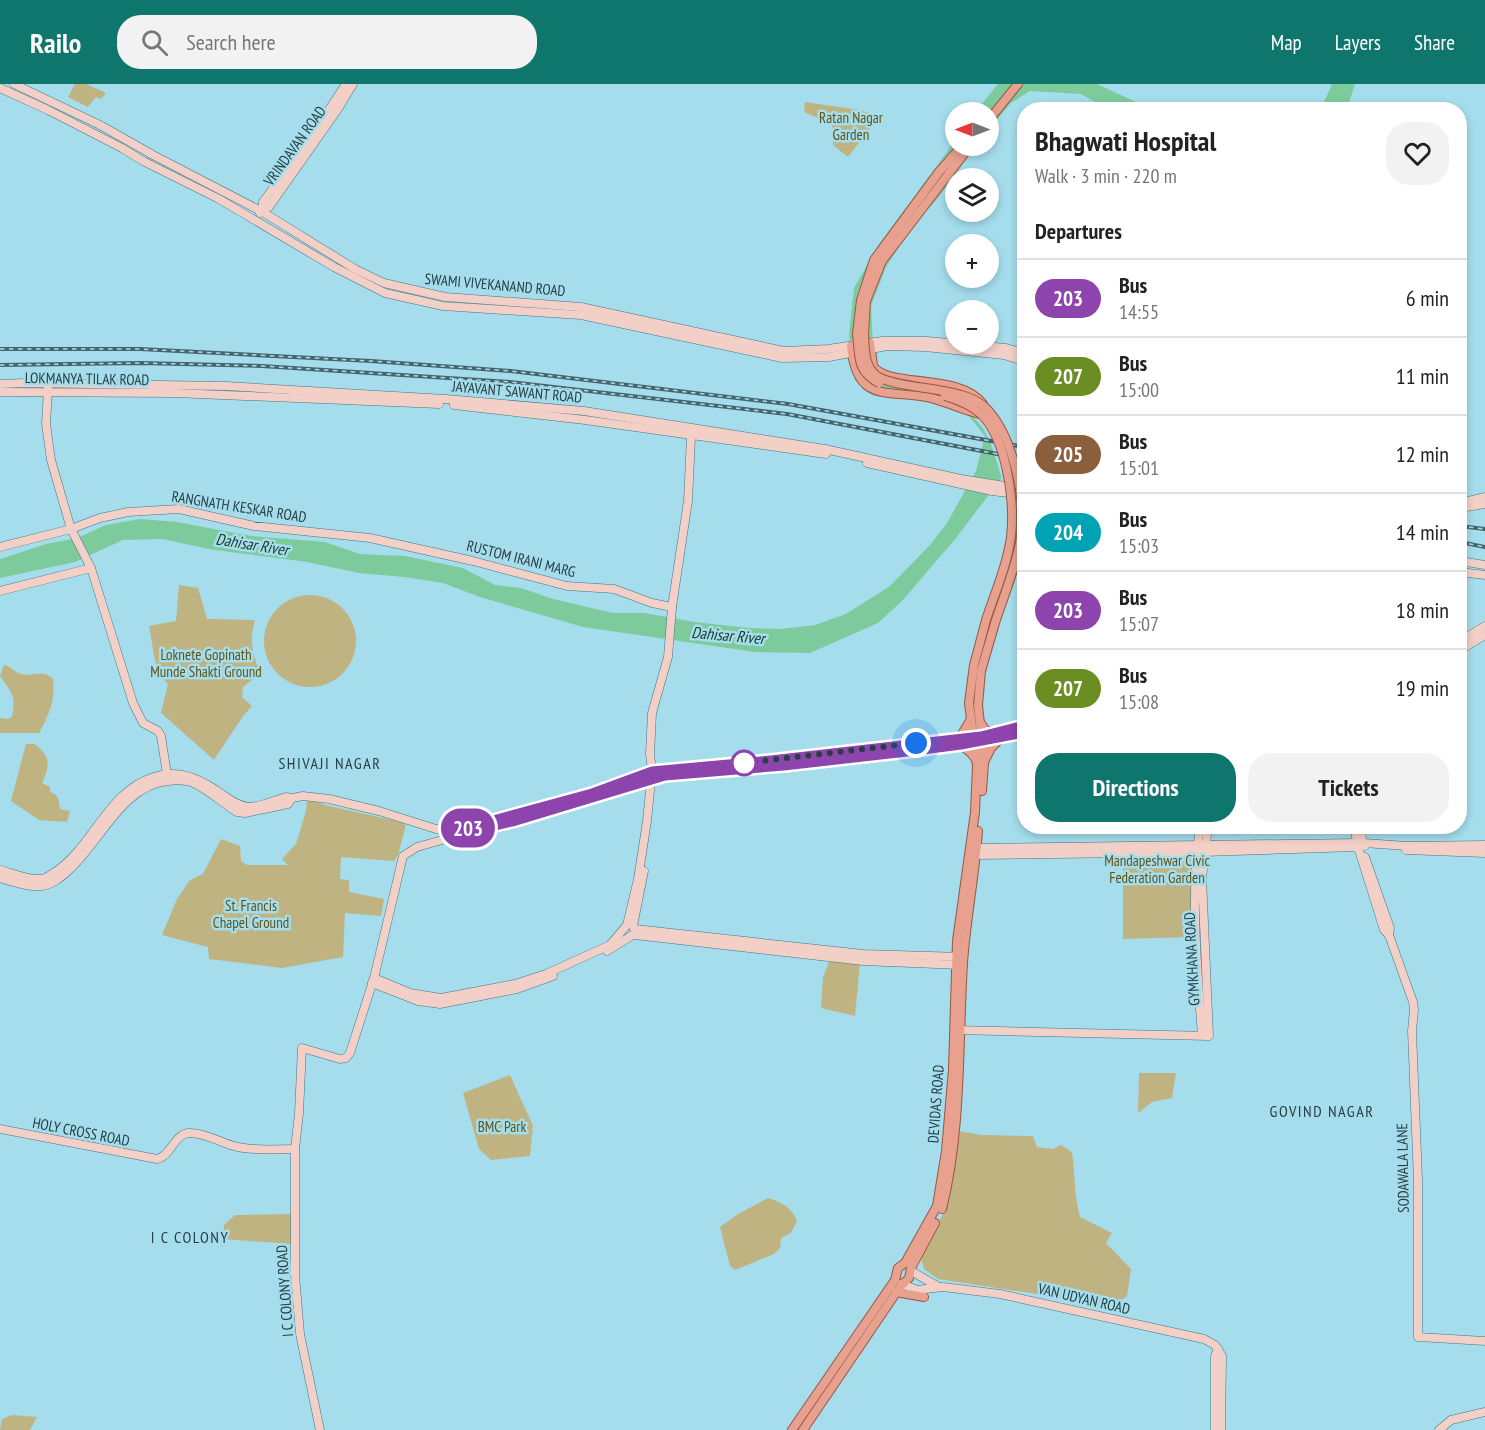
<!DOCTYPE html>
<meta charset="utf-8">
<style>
:root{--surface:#fff;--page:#f2f2f2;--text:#222;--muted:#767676;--line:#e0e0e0;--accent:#0f766e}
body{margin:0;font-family:"PT Sans Narrow",sans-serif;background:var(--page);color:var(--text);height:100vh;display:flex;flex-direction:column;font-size:22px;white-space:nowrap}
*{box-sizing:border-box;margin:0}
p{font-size:20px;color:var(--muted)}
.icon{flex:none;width:33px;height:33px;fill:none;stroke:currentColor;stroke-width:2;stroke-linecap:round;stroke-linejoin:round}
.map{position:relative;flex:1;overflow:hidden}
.side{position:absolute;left:1017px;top:18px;width:450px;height:732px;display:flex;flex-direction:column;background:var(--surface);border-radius:24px;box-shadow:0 3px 9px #0003}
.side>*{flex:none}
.badge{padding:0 12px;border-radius:20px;font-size:21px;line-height:39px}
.needle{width:39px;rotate:270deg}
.tools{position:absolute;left:945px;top:18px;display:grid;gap:12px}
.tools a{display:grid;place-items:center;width:54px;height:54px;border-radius:50%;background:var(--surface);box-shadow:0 3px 9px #0003;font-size:30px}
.you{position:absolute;width:30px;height:30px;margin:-15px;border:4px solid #fff;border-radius:50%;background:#1a73e8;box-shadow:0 0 0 9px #1a73e833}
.map>.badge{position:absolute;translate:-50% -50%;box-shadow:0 0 0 3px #fff}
h2{padding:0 18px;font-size:22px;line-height:54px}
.round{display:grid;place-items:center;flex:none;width:63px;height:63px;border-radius:24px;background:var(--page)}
.overview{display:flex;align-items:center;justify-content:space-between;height:102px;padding:0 18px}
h1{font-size:28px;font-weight:600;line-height:45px}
.button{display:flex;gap:12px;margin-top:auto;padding:12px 18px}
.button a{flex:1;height:69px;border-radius:24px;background:var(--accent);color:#fff;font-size:24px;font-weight:600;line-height:69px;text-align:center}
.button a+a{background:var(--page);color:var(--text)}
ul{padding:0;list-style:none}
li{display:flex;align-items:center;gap:18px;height:78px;padding:0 18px;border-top:2px solid var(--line)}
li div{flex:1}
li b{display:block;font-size:22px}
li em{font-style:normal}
li .badge{min-width:66px;font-weight:700;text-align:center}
header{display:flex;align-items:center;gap:36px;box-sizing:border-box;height:84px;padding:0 30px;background:var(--accent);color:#fff}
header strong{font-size:28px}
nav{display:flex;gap:33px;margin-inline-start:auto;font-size:21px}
.search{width:420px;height:54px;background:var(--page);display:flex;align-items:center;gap:15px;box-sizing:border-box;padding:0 21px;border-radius:24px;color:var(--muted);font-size:22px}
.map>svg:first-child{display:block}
.green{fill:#bfb382}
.water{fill:#7dcb9c}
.pier{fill:#a5ddec}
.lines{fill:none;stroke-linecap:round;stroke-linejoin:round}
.secondary-casing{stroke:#407684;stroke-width:9}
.primary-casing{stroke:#995643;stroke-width:10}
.secondary{stroke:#f3d0c7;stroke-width:8}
.primary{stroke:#e7a18e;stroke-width:8}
.rail-casing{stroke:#45646c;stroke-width:4}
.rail{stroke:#a5ddec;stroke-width:1.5;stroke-dasharray:4.5;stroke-linecap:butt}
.primary-bridge-casing{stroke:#995643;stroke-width:10;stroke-linecap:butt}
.primary-bridge{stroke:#e7a18e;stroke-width:8}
.line-casing{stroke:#fff;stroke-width:14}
.line{stroke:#8e44ad;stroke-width:9}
.walk{stroke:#273e44;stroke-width:6;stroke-dasharray:0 10.8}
.stop-dot{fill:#fff;stroke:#8e44ad;stroke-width:3}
.labels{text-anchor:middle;stroke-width:5;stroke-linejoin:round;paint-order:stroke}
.park-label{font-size:15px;fill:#615417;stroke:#a5ddec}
.street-label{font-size:15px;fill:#273e44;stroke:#a5ddec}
.water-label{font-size:16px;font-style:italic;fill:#173925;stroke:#a5ddec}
.neighbourhood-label{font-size:16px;letter-spacing:1.5px;fill:#273e44;stroke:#a5ddec}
</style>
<header>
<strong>Railo</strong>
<div class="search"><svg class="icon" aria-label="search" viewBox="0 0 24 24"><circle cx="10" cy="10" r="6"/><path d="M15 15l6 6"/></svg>Search here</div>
<nav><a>Map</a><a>Layers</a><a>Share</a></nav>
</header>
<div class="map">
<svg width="1485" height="1346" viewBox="0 0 1485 1346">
<rect width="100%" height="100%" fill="#a5ddec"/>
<!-- green -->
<g class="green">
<polygon points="75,0 86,0 106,9 101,15 96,13 88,23 68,13"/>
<polygon points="805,18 860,26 879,33 848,73 833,61 832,40 804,28"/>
<path d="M179,501L198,504L207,535L255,536C250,553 251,567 258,583L253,595L243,603L242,613L252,622L243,632L214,676L161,629L168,600L157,588L149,542L176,537Z"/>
<circle cx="310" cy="557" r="46"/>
<path d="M4,581C11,582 14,588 21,590C32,593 44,585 53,595C56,615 49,631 39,649H0V634L8,635L12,633C16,611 12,609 0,592Z"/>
<path d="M26,660H35C51,673 50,682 42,699L50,703V708C58,709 59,717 60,725L70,727L67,738L39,736L11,717Z"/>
<polygon points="307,715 329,722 401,738 406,741 398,771 394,777 341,773 340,795 349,796 349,808 384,815 381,832 345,829 343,873 282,884 209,875 208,863 162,851 177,815 190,796 203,790 221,755 240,762 241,777 247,781 288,781 282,775 296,760 306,727"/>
<polygon points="1192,769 1192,853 1123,855 1123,770"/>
<polygon points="829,878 860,879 855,932 821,924 823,893"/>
<polygon points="1139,989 1176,989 1172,1014 1152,1018 1138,1029"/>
<polygon points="510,991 533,1042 530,1072 491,1076 479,1065 463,1009"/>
<path d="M959,1047L981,1051L1033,1052L1037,1063L1053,1065L1061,1061L1072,1068C1075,1089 1074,1112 1080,1133L1112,1149L1106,1159L1131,1185L1127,1212L1114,1221L1102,1223L1050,1212L938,1195L924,1185L921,1174L946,1124Z"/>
<path d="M768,1114C783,1119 791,1123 797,1137L791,1149L781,1154L780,1164L774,1170L735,1186L730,1182L720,1143L738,1130Z"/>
<polygon points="293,1130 292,1160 223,1155 224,1141 235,1131"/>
<polygon points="12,1331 37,1333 30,1346 0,1346 2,1335"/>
</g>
<!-- water -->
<g class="water">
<polygon points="998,0 1097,0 1151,25 1107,25 1081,10 1030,7 1011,19 989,45 988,28 975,28"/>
<polygon points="1332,0 1355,0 1347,25 1321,25"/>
<polygon points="955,57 956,62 976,62 938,114 912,143 886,183 871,222 874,281 892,290 923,292 967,305 994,321 1009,355 1004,391 956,454 902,517 878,539 810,569 755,568 583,543 480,513 443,499 404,493 359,489 307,478 208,465 163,455 123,456 75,478 0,494 0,475 46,460 77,454 106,441 140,435 177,438 251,452 325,458 360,470 405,472 463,484 495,501 521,504 553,515 613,529 644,529 694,538 749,544 781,545 815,541 846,530 890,502 930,461 947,439 976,387 985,352 968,331 945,322 914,315 877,310 855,296 849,251 854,204 879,160"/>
</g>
<!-- pier -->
<polygon class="pier" points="969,305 988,316 999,326 1011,354 1007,391 1003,398 991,360 983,344 974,334 959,327"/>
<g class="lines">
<!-- secondary casing -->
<g class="secondary-casing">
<g id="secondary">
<polyline points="14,0 100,41 153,71 261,127 355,185 384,199 445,213 581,223 784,267 828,265 882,257 927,257 1006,264 1024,269"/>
<polyline points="0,4 48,26 122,64 143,77 219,115 334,183 385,209 443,222 581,231 782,274 829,273 887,262 925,263 1004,271 1024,277"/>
<polyline points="263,125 263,118 305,62 346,0"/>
<polyline points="260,129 263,125 269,123 338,25 353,0"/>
<polyline points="0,300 25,299 226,302 446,315 584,327 825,365 961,395 1024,405"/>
<polyline points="48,305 46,340 51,376 71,445 91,484 133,619 143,639 158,647 161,652 167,690"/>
<polyline points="0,308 175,309 439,320"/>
<polyline points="454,321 585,336 826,370"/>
<polyline points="867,379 992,407 1024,411"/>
<polyline points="1460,419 1485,413"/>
<polyline points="1460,424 1485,420"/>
<polyline points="0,463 71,445 100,434 128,428 179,425 254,442 370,454 473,477 567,502 614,505 652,519 672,523"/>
<polyline points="1460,477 1485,481"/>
<polyline points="1460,488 1485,491"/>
<polyline points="0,507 91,484"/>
<polyline points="1460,557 1485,542"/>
<polyline points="1460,566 1485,551"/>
<polyline points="991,649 1024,641"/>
<polyline points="982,658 1024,649"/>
<polyline points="609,703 652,687 665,685 770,676 972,653"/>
<path d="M1200,742C1190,811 1197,883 1202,951"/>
<polyline points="1354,742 1357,758 1355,763 1359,766 1384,846 1389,851 1413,918 1414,926 1412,947 1418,1096 1418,1253 1485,1257"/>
<polyline points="1361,742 1362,757 1365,762"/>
<polyline points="1364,759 1407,762 1485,761"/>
<polyline points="977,764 1356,759"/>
<polyline points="1406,766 1485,769"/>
<polyline points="976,771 1204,768 1355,763"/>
<polyline points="1365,773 1390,844 1389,851"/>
<path d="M0,786C12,789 27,796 40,795C45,795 48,792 52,790C93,765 107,707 154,693C181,684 204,697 226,713C233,718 241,723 251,723C262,722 275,716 286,713L292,714L303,712L329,715L379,727L436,745L468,743L592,709"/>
<path d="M0,794C13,798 27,803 41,802C52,801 60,794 68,787C100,759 122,701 168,697C175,696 184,696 191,698C207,704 222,719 237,728L245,729L288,720L292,714"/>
<polyline points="635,845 863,870 963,873"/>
<polyline points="635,851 863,877 961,881"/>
<polyline points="607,867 636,849 633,842 644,787"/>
<polyline points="374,894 410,909 441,914 515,900 546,890 610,861 627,841 638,795 647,737 652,687 650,670 652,629 668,573 672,523 688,417 691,353"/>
<polyline points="372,899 418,917 440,920 517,905 553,892"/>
<polyline points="955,946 1209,952 1202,794 1208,742"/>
<path d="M0,1045L157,1075C171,1072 174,1051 188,1049C205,1048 222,1060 238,1063C256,1067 276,1065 295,1065"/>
<polyline points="911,1187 939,1203"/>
<polyline points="902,1200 917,1206 943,1203 1000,1210 1204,1255 1215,1261 1222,1272 1221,1346"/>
<polyline points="320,1346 300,1250 295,1191 295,1065 299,1029 302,964 340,975 346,974 350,969 374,894 403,772 417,763 579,718 655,694 784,682 973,659"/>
<polyline points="1215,1346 1215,1272 1218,1265"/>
<polyline points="1439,1346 1451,1336 1485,1328"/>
</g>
</g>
<!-- primary casing -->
<g class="primary-casing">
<g id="primary">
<polyline points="988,37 1018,0"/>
<polyline points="857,250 861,216 874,176 939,88 962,62"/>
<polyline points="864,250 866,217 882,177 970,62"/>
<path d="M870,259L873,282C888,305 959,288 983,320"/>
<path d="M851,262C857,318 883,306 927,313C946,317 962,326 980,330"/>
<polyline points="980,638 986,647 996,647"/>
<polyline points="959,655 971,635"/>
<polyline points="961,661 970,668 974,673"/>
<polyline points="985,676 991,664 1000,655"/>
<polyline points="982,707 984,679 978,621 981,587 995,539"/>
<path d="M942,1125C962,1045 958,961 963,879C966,835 975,791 978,747"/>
<polyline points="896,1208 924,1213"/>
<polyline points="792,1346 895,1196 898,1184 905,1179 937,1122 946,1067 953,985 957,857 975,728 977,682 969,619 974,581 986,536"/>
<polyline points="803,1346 900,1203 909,1194 911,1184 935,1139"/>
</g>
</g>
<!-- secondary -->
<use href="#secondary" class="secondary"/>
<!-- primary -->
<use href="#primary" class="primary"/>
<!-- rail casing -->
<g class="rail-casing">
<g id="rail">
<polyline points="0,265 140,265 371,277 511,287 788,320 1024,363"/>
<polyline points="0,281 140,279 262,282 510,298 787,330 1024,375"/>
<polyline points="1460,442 1485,445"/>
<polyline points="1460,458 1485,463"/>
</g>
</g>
<!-- rail -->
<use href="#rail" class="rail"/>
<!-- primary-bridge casing -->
<g class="primary-bridge-casing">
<g id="primary-bridge">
<path d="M857,250C860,273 856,287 879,299"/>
<path d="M864,250C865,265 864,283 877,292C890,302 941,304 961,311C969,313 979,318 985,323C1013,351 1026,413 1021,452C1018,478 1003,514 995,539"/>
<path d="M945,312C958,316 971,321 981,330C1007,355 1015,419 1011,453C1007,481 995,509 986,536"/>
</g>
</g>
<!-- primary-bridge -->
<use href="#primary-bridge" class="primary-bridge"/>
</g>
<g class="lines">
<!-- line casing -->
<g class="line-casing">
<polyline id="line" points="1024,641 981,652 771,676 652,687 592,709 468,743 469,748 516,737 665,692 784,682 907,668 961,661 1024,649"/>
</g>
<!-- line -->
<use href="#line" class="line"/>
<!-- walk -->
<polyline class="walk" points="744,679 916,659"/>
</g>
<!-- markers -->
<circle class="stop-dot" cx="744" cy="679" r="12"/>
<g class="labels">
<!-- park labels -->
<g class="park-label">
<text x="851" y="39">Ratan Nagar<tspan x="851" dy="17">Garden</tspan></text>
<text x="206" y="576">Loknete Gopinath<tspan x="206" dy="17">Munde Shakti Ground</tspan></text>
<text x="1157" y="782">Mandapeshwar Civic<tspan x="1157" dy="17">Federation Garden</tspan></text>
<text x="251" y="827">St. Francis<tspan x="251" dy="17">Chapel Ground</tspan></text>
<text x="502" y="1048">BMC Park</text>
</g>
<!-- street labels -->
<g class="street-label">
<text transform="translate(295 62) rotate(-54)" y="5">VRINDAVAN ROAD</text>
<text transform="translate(495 201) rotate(5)" y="5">SWAMI VIVEKANAND ROAD</text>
<text transform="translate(87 295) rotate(1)" y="5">LOKMANYA TILAK ROAD</text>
<text transform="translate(517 308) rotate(5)" y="5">JAYAVANT SAWANT ROAD</text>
<text transform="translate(239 423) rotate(9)" y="5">RANGNATH KESKAR ROAD</text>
<text transform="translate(521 475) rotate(14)" y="5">RUSTOM IRANI MARG</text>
<text transform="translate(1192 875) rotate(-93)" y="5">GYMKHANA ROAD</text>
<text transform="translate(936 1020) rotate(-86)" y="5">DEVIDAS ROAD</text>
<text transform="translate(81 1048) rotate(11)" y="5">HOLY CROSS ROAD</text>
<text transform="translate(1403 1084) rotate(-91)" y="5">SODAWALA LANE</text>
<text transform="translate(285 1207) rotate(-94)" y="5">I C COLONY ROAD</text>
<text transform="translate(1084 1215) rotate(13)" y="5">VAN UDYAN ROAD</text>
</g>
<!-- water labels -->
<g class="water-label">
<text transform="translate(252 460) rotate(9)" y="6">Dahisar River</text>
<text transform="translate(728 551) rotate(5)" y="6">Dahisar River</text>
</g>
<!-- neighbourhood labels -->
<g class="neighbourhood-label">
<text x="330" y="685">SHIVAJI NAGAR</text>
<text x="1322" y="1033">GOVIND NAGAR</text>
<text x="190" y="1159">I C COLONY</text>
</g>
</g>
</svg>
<div class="tools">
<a><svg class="needle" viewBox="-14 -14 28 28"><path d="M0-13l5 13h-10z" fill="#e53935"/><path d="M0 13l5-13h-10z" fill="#767676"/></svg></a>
<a><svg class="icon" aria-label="layers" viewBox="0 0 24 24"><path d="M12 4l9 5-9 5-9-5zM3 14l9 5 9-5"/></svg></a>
<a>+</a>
<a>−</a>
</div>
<div class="you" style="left:916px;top:659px"></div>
<b class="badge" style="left:468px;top:744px;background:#8e44ad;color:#fff">203</b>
<section class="side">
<div class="overview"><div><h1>Bhagwati Hospital</h1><p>Walk · 3 min · 220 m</p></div><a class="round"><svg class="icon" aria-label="heart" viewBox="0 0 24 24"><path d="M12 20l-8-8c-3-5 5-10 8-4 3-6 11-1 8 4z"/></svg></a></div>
<h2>Departures</h2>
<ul>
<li><span class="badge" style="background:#8e44ad;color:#fff">203</span><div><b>Bus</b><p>14:55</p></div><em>6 min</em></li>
<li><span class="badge" style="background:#6b8e23;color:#fff">207</span><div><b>Bus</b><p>15:00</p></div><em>11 min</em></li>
<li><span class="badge" style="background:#8b5e3c;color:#fff">205</span><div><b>Bus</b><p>15:01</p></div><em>12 min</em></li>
<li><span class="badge" style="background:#00a3b4;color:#fff">204</span><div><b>Bus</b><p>15:03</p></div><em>14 min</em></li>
<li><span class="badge" style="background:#8e44ad;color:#fff">203</span><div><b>Bus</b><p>15:07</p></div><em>18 min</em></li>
<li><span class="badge" style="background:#6b8e23;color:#fff">207</span><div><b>Bus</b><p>15:08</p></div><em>19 min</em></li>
</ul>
<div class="button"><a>Directions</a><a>Tickets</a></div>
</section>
</div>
